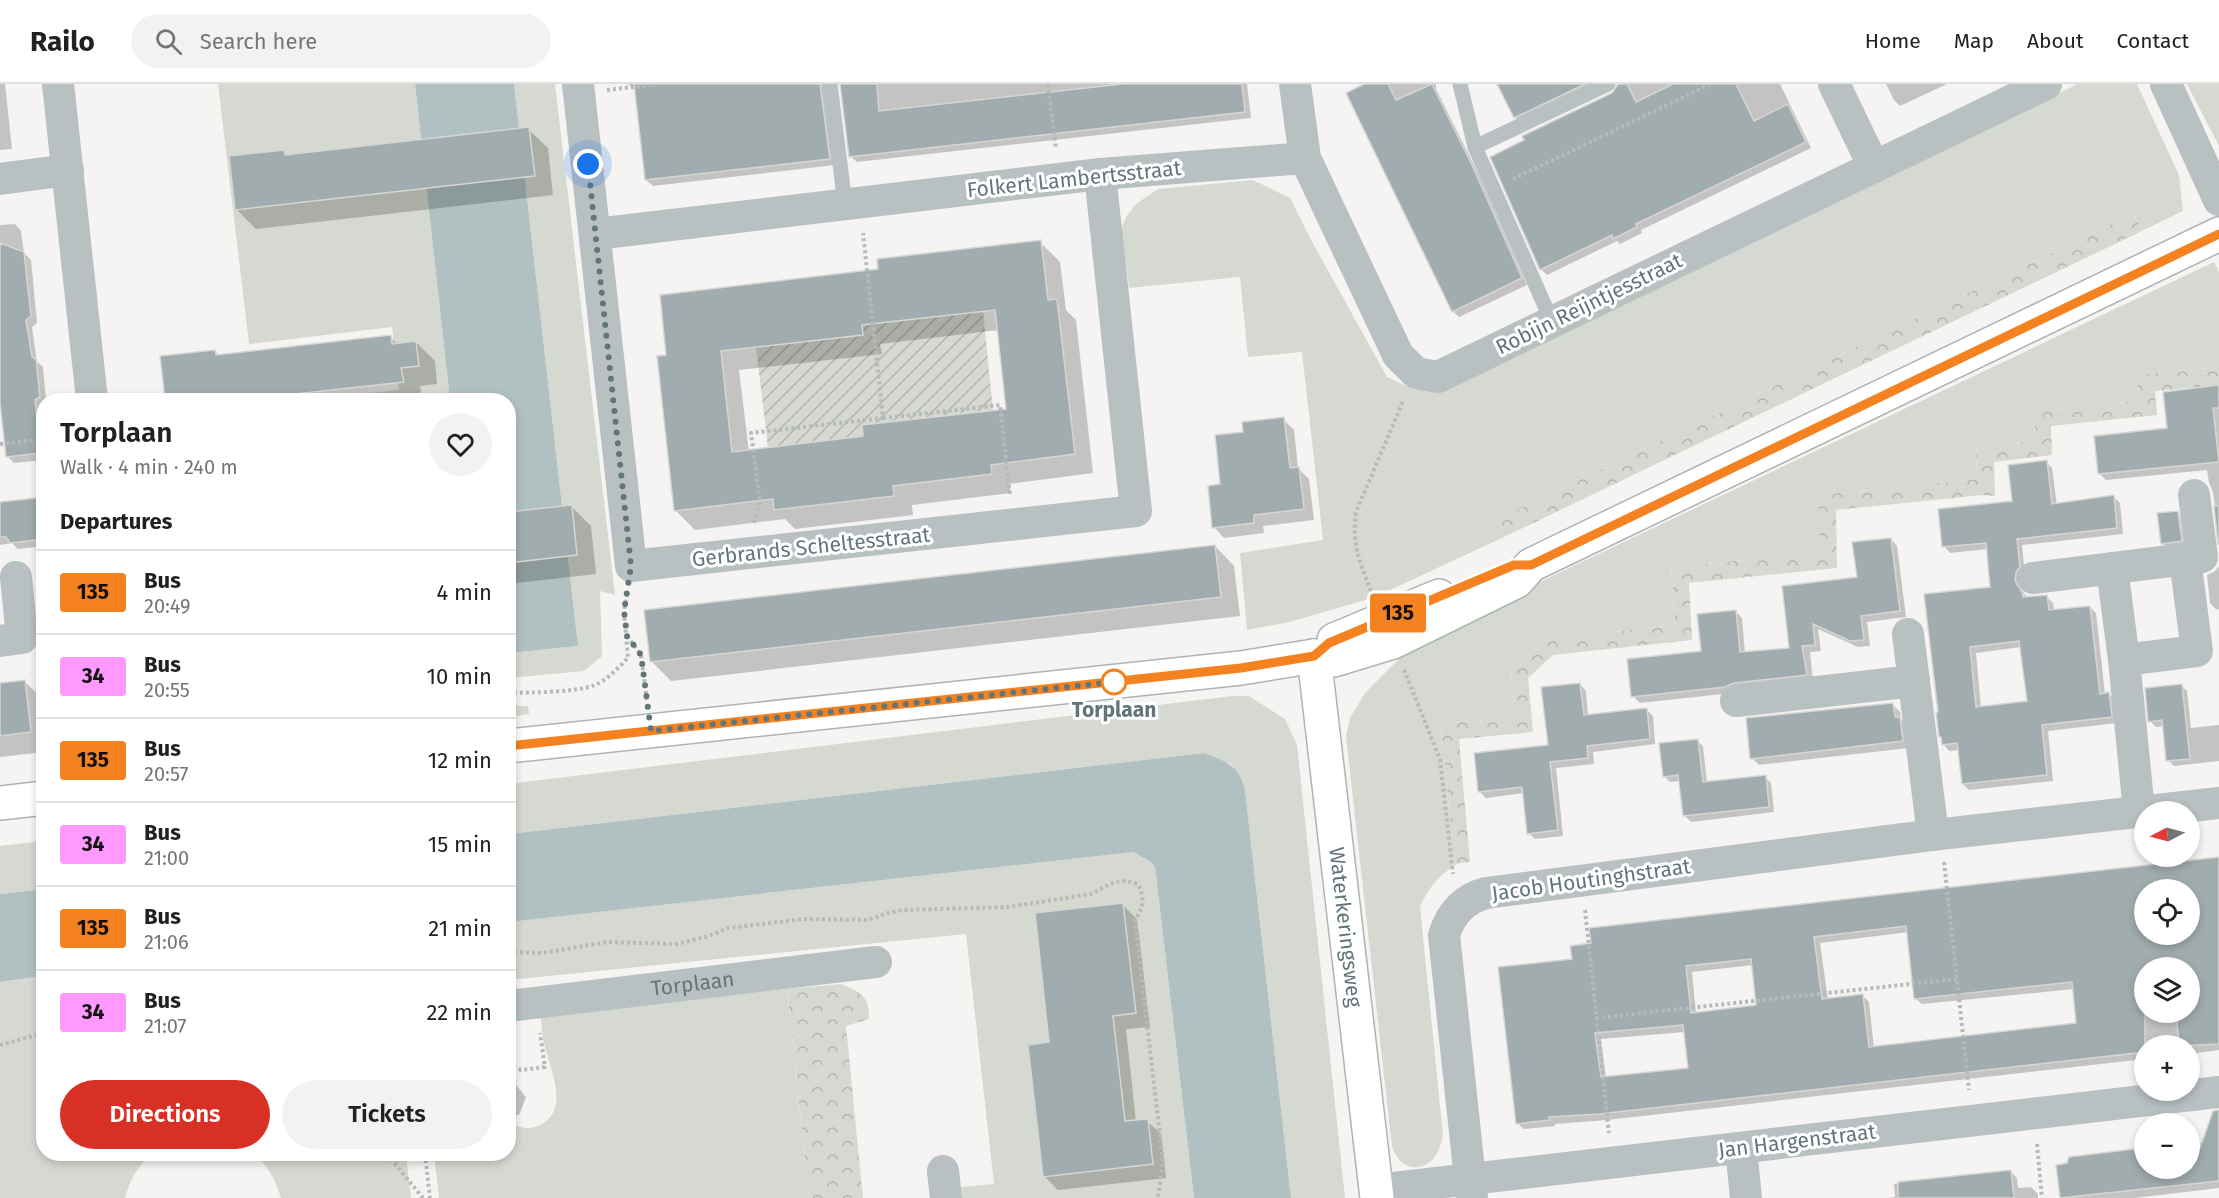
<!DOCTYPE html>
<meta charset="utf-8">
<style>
:root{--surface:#fff;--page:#f2f2f2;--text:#202124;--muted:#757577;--line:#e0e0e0;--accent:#d93025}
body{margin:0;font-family:"Fira Sans",sans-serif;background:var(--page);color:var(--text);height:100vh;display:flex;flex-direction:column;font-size:22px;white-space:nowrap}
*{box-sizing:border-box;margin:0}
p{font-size:20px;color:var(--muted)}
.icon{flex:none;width:33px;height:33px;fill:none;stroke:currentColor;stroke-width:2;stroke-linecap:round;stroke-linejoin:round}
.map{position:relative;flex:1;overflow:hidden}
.drawer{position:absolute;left:36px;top:309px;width:480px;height:768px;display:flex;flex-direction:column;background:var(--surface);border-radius:24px;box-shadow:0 3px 9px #0003}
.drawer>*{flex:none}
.badge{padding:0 12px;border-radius:4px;font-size:21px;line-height:39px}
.needle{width:39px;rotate:264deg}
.tools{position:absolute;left:2134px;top:717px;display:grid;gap:12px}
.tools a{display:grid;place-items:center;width:66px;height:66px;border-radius:50%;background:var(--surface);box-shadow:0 3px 9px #0003;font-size:30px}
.you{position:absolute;width:30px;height:30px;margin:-15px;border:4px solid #fff;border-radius:50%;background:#1a73e8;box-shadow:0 0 0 9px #1a73e833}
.map>.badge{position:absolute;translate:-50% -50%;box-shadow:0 0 0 3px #fff}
h2{padding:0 24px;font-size:22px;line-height:54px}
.round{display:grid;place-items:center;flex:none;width:63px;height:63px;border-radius:32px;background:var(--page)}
.overview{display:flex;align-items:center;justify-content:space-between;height:102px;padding:0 24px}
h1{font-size:28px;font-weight:600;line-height:45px}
.primary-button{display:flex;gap:12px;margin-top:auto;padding:12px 24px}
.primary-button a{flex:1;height:69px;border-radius:36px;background:var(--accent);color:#fff;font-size:24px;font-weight:600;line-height:69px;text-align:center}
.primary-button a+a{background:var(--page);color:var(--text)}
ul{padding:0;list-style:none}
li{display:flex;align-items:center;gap:18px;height:84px;padding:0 24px;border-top:2px solid var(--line)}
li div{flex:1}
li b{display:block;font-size:22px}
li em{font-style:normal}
li .badge{min-width:66px;font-weight:700;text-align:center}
header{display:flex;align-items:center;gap:36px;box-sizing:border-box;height:84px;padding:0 30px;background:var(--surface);border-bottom:2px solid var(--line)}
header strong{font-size:28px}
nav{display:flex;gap:33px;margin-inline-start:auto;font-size:21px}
.search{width:420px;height:54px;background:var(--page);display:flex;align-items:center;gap:15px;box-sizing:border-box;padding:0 21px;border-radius:33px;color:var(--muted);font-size:22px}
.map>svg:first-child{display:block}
.green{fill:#d6d9d1}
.forest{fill:url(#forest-crowns)}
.garden{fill:url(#garden-furrows)}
.water{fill:#b1c1c1}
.shadow{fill:#0003;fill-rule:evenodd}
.building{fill:#a1acae;stroke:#d6d6d4;stroke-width:1.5;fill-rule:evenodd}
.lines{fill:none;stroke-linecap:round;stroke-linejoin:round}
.secondary-casing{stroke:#acb4b6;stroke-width:36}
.path{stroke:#b6babb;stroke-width:4;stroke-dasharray:3 3;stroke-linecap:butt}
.lane{stroke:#b9c0c1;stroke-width:15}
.street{stroke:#b9c0c1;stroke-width:32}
.secondary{stroke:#fff;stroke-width:33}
.line-casing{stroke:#fff;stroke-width:14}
.line{stroke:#f58220;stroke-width:9}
.walk{stroke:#62767a;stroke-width:6;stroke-dasharray:0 10.8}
.stop-dot{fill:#fff;stroke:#f58220;stroke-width:3}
.labels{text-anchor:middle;stroke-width:6;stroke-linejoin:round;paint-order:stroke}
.street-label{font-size:21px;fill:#62767a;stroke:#fff}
.stop-label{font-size:21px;font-weight:bold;fill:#62767a;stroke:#fff}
</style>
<header>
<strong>Railo</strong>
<div class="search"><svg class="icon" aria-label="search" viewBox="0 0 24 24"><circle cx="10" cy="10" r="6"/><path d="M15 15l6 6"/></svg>Search here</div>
<nav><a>Home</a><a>Map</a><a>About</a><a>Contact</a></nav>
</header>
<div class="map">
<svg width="2219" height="1114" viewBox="0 0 2219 1114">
<defs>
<pattern id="forest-crowns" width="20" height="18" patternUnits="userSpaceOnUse" patternTransform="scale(1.5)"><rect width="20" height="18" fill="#d6d9d1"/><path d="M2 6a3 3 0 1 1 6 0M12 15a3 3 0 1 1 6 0" fill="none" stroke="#b1b5af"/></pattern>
<pattern id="garden-furrows" width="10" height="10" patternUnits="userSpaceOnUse" patternTransform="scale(1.5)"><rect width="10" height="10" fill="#d6d9d1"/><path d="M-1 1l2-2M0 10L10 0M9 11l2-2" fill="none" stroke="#b1b5af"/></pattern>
</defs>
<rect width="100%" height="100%" fill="#f5f4f2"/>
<!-- green -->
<g class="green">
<polygon points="218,0 415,0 450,316 305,316 399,306 392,243 249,260"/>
<polygon points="514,0 555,0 615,511 600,507 602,572 584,587 509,594 509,569 578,562"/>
<polygon points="2077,0 2137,0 2179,91 2183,127 2142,147 2133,130 1496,436 1504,453 1375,513 1290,538 1247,546 1240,469 1323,456 1302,268 1248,273 1240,193 1129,204 1121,145 1126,133 1136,120 1158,105 1253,96 1290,114 1310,154 1387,293 1404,301 1423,305 2033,23"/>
<polygon points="2187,0 2219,0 2219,62"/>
<path d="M2214,178L2219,188V283L2137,291L2139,317L2034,327L2035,357L1976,363L1977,395L1819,411L1820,469L1671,483L1675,541L1546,555L1511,587L1515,633L1441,640L1454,782C1438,792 1427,806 1420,823L1443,1051C1441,1060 1438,1072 1430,1078C1413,1090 1398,1080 1392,1063L1346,652L1350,634L1365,609L1404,570L1529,503Z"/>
<polygon points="1232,612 1249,612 1285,635 1297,661 1345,1114 1291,1114 1245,706 1231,680 1204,669 509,750 508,700"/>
<polygon points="508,622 528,622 529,630 509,633"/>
<polygon points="43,757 43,805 0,810 0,762"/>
<polygon points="1133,768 1151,778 1155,783 1194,1114 962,1114 961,1103 994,1100 966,850 509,896 508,838"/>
<path d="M43,892L44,1070H152C137,1082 130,1096 125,1114H0V898Z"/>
<path d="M787,905L809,1114H439L434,1070H508L509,1038C518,1043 528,1047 540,1041C570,1027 551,987 545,963C542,953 542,941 540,930Z"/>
<path d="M254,1070H406L411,1114H281C276,1097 268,1081 254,1070Z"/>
</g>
<!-- forest -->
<g class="forest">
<polygon points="2133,130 2142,147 1504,453 1496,436"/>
<polygon points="2219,283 2219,301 2155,307 2157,331 2051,342 2052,371 1994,378 1995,412 1983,411 1836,426 1837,484 1689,499 1692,556 1553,571 1528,594 1533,648 1459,655 1470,778 1460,779 1454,782 1441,640 1515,633 1511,587 1546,555 1675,541 1671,483 1820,469 1818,411 1977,395 1976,363 2035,357 2034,327 2138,317 2137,291"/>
<path d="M841,900C862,909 869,912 869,935L846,942L863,1114H809L787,905Z"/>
</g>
<!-- garden -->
<polygon class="garden" points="983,227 993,326 862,341 864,352 768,364 756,263 862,251 861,232"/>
<!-- water -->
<g class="water">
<polygon points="415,0 514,0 578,562 509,569 508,316 450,316"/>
<path d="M1204,669C1227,678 1239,681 1245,706L1291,1114H1194L1155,783L1151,778L1133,768L509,838V750Z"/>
<polygon points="43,805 43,892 0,898 0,810"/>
</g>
<!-- shadow -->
<g class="shadow">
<polygon points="0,0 5,0 12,65 0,66"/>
<polygon points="628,0 829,0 835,81 653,102 646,96 636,6"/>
<polygon points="841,0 1247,0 1251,34 857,78 850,72"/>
<polygon points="1368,0 1436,0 1436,5 1478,89 1527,201 1459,233 1453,227"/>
<polygon points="1499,0 1602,0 1520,39 1515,33"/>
<polygon points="1618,0 1780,0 1811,64 1641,146 1642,149 1620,160 1617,157 1547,191 1541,185"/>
<polygon points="1886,0 1947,0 1900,22 1894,16"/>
<polygon points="528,45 548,64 553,111 256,145 237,126 283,68 288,72"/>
<polygon points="15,140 21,147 24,169 31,176 37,239 32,243 37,278 43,283 46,316 44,316 44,322 41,323 44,376 14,379 7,372 0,307 0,141"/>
<path d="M1040,158L1060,178L1066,226L1076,236L1093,389L1009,400L1011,409L912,421L913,431L795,445L785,435L695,446L676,427L668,272L879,186ZM999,246L1008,326L865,353L749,368L739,286L882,270L880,260Z"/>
<polygon points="390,253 398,260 416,258 435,277 437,300 420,302 422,316 167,316 162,273 215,267 220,272"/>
<polygon points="2219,303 2219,452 2213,408 2209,399 2207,386 2106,396 2099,389 2169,346"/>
<polygon points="1283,335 1294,346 1298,384 1309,395 1314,436 1263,442 1264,449 1224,454 1214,443 1222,402 1245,349"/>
<path d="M2046,378L2052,384L2057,421L2114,413L2120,419L2123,450L2022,461L2025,489L2022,494L2021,504L2027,514L2046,512L2053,519L2054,527L2090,523L2096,529L2105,610H2109L2115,616L2117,639L2048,647L2053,697L1969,706L1963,700L1959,666L1949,667L1943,660L1938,630L1992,504L1988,465L1950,469L1944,462L2013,418ZM2021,563L2028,619L1981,624L1976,569Z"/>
<polygon points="44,415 44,462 18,465 12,459 0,461 0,420"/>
<polygon points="571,422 591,442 596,490 508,500 508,430"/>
<polygon points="2177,428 2180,431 2184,460 2165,462 2162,459"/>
<polygon points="1891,455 1897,462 1906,533 1867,538 1870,562 1858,563 1818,545 1821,567 1810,568 1813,597 1732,609 1640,619 1633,612 1703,568 1735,527 1742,534 1745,569 1791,565 1784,503 1858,495"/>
<polygon points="1215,462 1234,482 1240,532 671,597 651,577"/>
<polygon points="2219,482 2219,525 2217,526 2210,519 2207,491 2214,488"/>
<polygon points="25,598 44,616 44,668 0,673 0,600"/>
<polygon points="1580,600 1586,607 1588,632 1647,626 1653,632 1655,660 1593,668 1594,680 1556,684 1563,752 1535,755 1529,749 1524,709 1486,714 1480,708 1475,671 1549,662"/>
<polygon points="2181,601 2187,607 2191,644 2219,641 2219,677 2174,682 2168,676 2164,642 2156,643 2150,637"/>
<polygon points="1893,621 1900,628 1901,635 1907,641 1909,664 1759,681 1752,674"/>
<polygon points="1697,657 1703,662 1707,699 1765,693 1771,699 1774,728 1691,738 1685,732 1681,697 1670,698 1664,692"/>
<path d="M2219,774V966L2190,970V962H2145V975L1607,1036L1555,1040V1042L1524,1045L1517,1039L1574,877ZM2145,806H2190V850H2145ZM1909,848L1915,914L1922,920L2074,905L2078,941L1874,964L1869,918L1862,911L1828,916L1820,859ZM1753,881L1758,923L1696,930L1692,888ZM2145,884H2190V928H2145ZM1685,948L1689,985L1606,994L1601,955Z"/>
<polygon points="1123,821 1137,835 1150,943 1126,945 1136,1038 1147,1037 1161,1050 1166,1094 1058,1106 1044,1092 1051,960"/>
<polygon points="508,991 526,1013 519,1031 508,1032"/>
<polygon points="2219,1057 2219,1104 2135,1114 2061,1114 2058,1082 2068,1081 2070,1074 2145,1066 2145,1084 2190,1084 2190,1060"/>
<polygon points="2010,1087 2017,1094 2018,1104 2031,1103 2038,1110 2038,1114 1888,1114 1895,1113 1894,1100"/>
</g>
<!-- building -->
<g class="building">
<polygon points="634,0 820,0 830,75 645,96"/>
<polygon points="840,0 877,0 879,27 1122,0 1242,0 1245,28 849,73"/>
<polygon points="1364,0 1388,0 1396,16 1432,0 1472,81 1522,194 1452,228 1346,9"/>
<polygon points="1497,0 1585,0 1514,34"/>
<polygon points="1618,0 1627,0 1636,18 1673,0 1736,0 1754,37 1788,20 1806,58 1636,140 1637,143 1613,155 1612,151 1540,186 1490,73 1524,56 1522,52 1612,9"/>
<polygon points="529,43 535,92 235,126 229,72 284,66 285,71"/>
<path d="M1041,156L1048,216L1057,215L1075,370L991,381L992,390L893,402L894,412L774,426L773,415L674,427L657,272L666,271L660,211L878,185L877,175ZM995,226L1006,325L862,341L863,352L732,368L721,267L863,251L862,241Z"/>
<polygon points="0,159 24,168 31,232 26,236 32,273 36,275 40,313 35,316 41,369 6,373 0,319"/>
<polygon points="391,251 392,260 416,257 419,282 401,284 404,298 240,316 165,316 160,272 215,266 216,271"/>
<polygon points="2219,301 2219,324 2213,324 2219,378 2098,390 2094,352 2167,344 2163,308"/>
<polygon points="1284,333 1290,384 1299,383 1304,425 1254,431 1254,439 1212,444 1208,402 1220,400 1215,351 1243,348 1242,338"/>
<path d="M2047,376L2052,420L2114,411L2117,444L2017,455L2020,483L2016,488L2015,497L2022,508L2023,513L2047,511L2049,526L2090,522L2100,610L2109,608L2112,633L2042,641L2047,691L1962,700L1957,659L1942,661L1941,653H1939L1936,628H1938L1924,510L1990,503L1986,459L1942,463L1938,425L2012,417L2008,381ZM2019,557L2027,617L1976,623L1970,563Z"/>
<polygon points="44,413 44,455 10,459 6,453 0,453 0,418"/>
<polygon points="572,421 577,471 508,479 508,428"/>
<polygon points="2214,422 2219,422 2219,460 2218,460"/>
<polygon points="2178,427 2182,457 2161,460 2157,429"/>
<polygon points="1891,454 1900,527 1861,532 1864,556 1850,557 1813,540 1815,561 1802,562 1807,591 1734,599 1725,603 1631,613 1627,575 1701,567 1697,530 1736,526 1740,568 1789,564 1782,502 1857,493 1852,458"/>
<polygon points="1215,461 1221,513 650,578 644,526"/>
<polygon points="25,596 31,648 0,652 0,599"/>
<polygon points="1580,599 1584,631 1647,624 1650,655 1587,662 1588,674 1550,678 1558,746 1527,750 1522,703 1478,708 1474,669 1548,661 1541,603"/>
<polygon points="2182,600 2190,675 2166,677 2162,636 2148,638 2145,604"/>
<polygon points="1893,619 1895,633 1900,633 1903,657 1750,675 1746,634"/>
<polygon points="1698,655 1703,698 1766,691 1769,723 1683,732 1678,691 1663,693 1659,659"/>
<path d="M2219,773V960L2179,962L2176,928H2190V884H2145V968L1599,1030L1549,1033L1550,1036L1516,1040L1498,883L1572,875L1570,862L1591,859L1589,844ZM2145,806H2190V850H2145ZM1906,842L1914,915L2072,898L2076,939L1869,963L1863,910L1822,915L1814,853ZM1751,875L1756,921L1691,929L1686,882ZM1683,941L1688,984L1601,993L1595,949Z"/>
<polygon points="1123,819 1136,929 1113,932 1125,1037 1148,1035 1153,1080 1043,1093 1028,961 1049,958 1035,829"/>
<polygon points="2219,1026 2219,1097 2060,1114 2056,1081 2067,1079 2069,1073 2134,1065 2137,1071 2145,1070 2145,1084 2192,1084 2190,1065 2200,1064 2213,1027"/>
<polygon points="2011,1086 2014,1114 1898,1114 1898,1098"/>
</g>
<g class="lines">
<!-- secondary casing -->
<g class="secondary-casing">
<g id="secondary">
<polyline points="1334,556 1439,512"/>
<path id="s2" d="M1314,572L1377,1114"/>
<polyline points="508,662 1241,584 1314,572 1334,576 1393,558 1517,497 1531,481 2219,150"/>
<polyline points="0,719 44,714"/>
</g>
</g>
<!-- path -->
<g class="path">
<polyline points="1048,0 1056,65"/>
<polyline points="607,6 659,0"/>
<polyline points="1513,95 1711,0"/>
<polyline points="883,334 1000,321 1010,411"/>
<polyline points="0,360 44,355"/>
<polyline points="754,439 760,417 751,349 883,334 863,149"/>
<path d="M1371,507C1359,476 1352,462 1356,428L1404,315"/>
<polyline points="627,552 641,571 647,618"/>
<polyline points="1404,586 1440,675 1453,790"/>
<path d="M508,609C532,608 574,609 595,601C607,596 619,583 628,574L624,527L627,510"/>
<polyline points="1944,778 1969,1006"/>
<polyline points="1585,826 1609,1049"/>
<path d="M508,868L542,869L607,858L677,860L709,852L728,844L803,835L868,836L888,829L903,826L1008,823L1091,810L1114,798L1127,797L1138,800C1145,815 1144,822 1135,836L1163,1078L1158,1114"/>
<polyline points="1596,934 1957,895"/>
<polyline points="0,961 44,949"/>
<polyline points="508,979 521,986 545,983 540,949"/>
<polyline points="2037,1060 2042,1114"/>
<polyline points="387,1070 423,1114"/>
<polyline points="425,1070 430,1114"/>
</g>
<!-- lane -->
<g class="lane">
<polyline points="830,0 845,120"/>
<polyline points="1460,0 1475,63"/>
<polyline points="1552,238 1475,63 1608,0"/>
</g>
<!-- street -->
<g class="street">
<polyline points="58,0 92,316"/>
<polyline points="578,0 631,482 1136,427 1100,90"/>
<polyline points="1295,0 1305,74 1398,271 1416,289 1438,293 2046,0"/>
<polyline points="1834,0 1874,83"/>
<polyline points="2166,0 2219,116"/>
<polyline points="0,95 68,86"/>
<polyline points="596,150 1100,90 1305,74"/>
<polyline points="2112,484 2124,576 2139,727"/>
<polyline points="2033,494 2202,473 2194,411"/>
<polyline points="1908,550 1933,751"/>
<polyline points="0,557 22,554 16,493"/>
<polyline points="2124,576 2197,567 2185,475"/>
<polyline points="1736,617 1914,597"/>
<path id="s1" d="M508,922L876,878"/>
<polyline points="1741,1064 1746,1114"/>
<polyline points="943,1087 946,1114"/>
<polyline points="1376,1106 2219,1008"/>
<path d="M1472,1114L1444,851C1451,829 1464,815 1486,809L1933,751L2219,719"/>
</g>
<!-- secondary -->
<use href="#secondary" class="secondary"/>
</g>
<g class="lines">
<!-- line casing -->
<g class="line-casing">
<polyline id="line" points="508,662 1241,584 1314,572 1329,559 1514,481 1531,481 2219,150"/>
</g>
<!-- line -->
<use href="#line" class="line"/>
<!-- walk -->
<polyline class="walk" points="588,80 631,482 624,527 627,552 641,571 651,647 1123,597 1114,598"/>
</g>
<!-- markers -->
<circle class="stop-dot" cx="1114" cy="598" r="12"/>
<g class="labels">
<!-- street labels -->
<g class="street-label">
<text transform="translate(1074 95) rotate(-6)" y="7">Folkert Lambertsstraat</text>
<text transform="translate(1589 220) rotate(-26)" y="7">Robijn Reijntjesstraat</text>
<text transform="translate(811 463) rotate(-6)" y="7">Gerbrands Scheltesstraat</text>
<text transform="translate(1591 796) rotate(-8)" y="7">Jacob Houtinghstraat</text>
<text dy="7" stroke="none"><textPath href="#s2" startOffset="273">Waterkeringsweg</textPath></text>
<text dy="7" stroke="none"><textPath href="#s1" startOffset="186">Torplaan</textPath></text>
<text transform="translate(1797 1057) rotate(-7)" y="7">Jan Hargenstraat</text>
</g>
<!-- stop labels -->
<g class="stop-label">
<text x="1114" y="633">Torplaan</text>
</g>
</g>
</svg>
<div class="tools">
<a><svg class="needle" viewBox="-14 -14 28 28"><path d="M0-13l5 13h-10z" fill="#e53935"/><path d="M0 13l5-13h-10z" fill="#757577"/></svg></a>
<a><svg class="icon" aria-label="locate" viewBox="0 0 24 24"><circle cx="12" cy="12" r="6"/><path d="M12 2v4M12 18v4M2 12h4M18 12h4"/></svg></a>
<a><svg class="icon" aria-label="layers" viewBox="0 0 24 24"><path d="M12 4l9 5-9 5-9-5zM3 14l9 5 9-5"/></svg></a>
<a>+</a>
<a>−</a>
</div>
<div class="you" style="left:588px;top:80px"></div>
<b class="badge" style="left:1398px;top:529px;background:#f58220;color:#111">135</b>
<section class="drawer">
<div class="overview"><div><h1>Torplaan</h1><p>Walk · 4 min · 240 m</p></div><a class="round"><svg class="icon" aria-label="heart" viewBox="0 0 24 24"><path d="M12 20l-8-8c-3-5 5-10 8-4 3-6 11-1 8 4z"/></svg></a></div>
<h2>Departures</h2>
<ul>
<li><span class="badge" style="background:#f58220;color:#111">135</span><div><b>Bus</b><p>20:49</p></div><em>4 min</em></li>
<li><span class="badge" style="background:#f9f;color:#111">34</span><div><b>Bus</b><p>20:55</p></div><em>10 min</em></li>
<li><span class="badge" style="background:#f58220;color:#111">135</span><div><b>Bus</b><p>20:57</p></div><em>12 min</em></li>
<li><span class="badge" style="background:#f9f;color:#111">34</span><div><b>Bus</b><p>21:00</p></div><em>15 min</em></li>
<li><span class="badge" style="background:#f58220;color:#111">135</span><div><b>Bus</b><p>21:06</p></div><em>21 min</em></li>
<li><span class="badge" style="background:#f9f;color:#111">34</span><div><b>Bus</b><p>21:07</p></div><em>22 min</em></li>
</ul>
<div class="primary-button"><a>Directions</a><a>Tickets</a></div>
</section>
</div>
